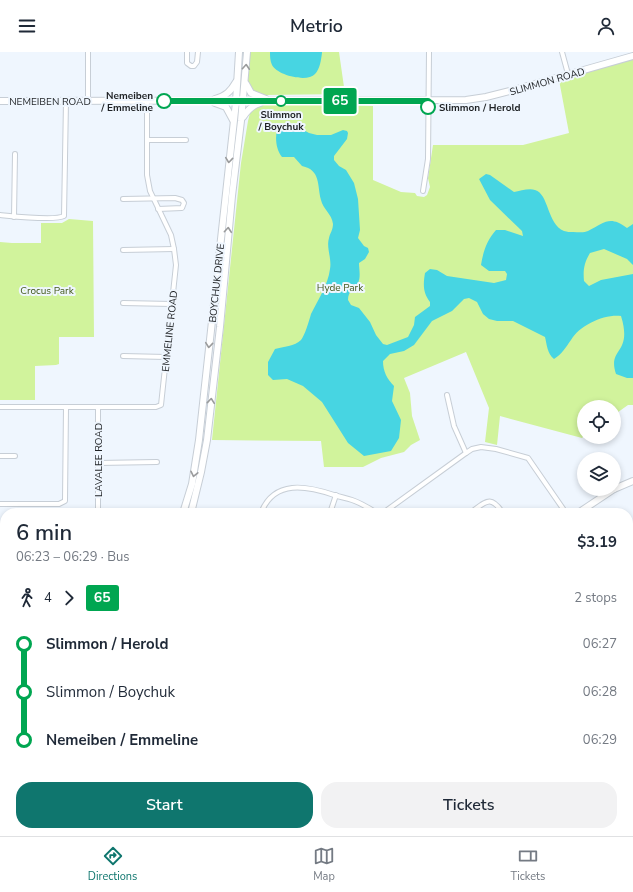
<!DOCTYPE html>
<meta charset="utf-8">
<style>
:root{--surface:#fff;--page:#f2f2f3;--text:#1f2937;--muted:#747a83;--line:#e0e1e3;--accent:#0f766e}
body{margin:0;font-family:"Nunito Sans",sans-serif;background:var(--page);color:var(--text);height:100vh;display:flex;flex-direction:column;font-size:15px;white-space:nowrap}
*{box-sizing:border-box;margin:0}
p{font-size:13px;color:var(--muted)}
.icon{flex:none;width:22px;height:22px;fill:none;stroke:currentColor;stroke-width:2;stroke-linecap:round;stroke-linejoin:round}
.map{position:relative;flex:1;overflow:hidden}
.details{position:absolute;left:0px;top:456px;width:633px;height:328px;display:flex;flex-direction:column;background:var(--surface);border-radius:16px 16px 0 0;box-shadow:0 2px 6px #0003}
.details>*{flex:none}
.badge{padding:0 8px;border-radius:3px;font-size:14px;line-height:26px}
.controls{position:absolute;left:577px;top:348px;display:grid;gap:8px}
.controls a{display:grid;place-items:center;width:44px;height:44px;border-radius:50%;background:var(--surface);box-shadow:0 2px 6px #0003;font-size:20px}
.map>.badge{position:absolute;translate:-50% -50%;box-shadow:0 0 0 2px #fff}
.legs{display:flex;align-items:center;gap:6px;height:44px;padding:0 16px;font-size:13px}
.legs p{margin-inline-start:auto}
.overview{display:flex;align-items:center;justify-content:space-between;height:68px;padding:0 16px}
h1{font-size:22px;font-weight:600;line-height:30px}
.action{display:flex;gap:8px;margin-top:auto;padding:8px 16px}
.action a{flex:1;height:46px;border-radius:16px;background:var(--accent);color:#fff;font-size:16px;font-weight:600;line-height:46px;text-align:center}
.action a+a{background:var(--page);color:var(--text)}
ul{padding:0 16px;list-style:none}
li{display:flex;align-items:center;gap:14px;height:48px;font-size:15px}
li i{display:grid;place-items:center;width:6px;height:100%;margin:0 5px;background:currentColor}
li i::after{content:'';width:10px;height:10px;margin:-5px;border:3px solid;border-radius:50%;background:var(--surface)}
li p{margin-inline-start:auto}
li:first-child i{background:linear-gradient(#0000 50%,currentColor 0)}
li:last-child i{background:linear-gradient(currentColor 50%,#0000 0)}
header{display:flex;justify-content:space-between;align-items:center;height:52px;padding:0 16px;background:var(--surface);font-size:18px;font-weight:600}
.tabs{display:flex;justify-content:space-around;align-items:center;height:56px;border-top:1px solid var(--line);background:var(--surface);font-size:11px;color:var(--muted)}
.tabs a{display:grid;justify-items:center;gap:2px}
.tabs .active{color:var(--accent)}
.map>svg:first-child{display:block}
.green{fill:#d1f39c}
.water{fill:#47d5e2}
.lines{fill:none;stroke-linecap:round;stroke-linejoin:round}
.street-casing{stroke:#c7ced6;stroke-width:6}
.secondary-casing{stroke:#c7ced6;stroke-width:8}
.highway-casing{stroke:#c7ced6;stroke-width:10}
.street{stroke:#fff;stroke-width:4}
.secondary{stroke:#fff;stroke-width:6}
.highway{stroke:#fff;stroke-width:8}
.oneway{stroke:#9a9b9c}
.line-1-casing{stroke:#fff;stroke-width:9}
.line-1{stroke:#00a651;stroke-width:6}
.stop-1-dot{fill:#fff;stroke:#00a651;stroke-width:2}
.labels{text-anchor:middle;stroke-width:4;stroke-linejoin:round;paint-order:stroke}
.street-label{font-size:10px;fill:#1e2124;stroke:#eff6fe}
.stop-label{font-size:10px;font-weight:bold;fill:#1e2124;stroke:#eff6fe;text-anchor:end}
.park-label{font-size:10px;fill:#43581b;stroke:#eff6fe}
</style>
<header><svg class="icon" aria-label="menu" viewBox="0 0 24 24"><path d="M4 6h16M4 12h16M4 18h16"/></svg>Metrio<svg class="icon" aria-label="person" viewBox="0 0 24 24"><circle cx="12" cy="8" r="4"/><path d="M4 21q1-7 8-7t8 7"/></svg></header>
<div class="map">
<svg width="633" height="784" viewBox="0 0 633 784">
<rect width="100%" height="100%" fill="#eff6fe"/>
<!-- green -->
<g class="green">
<path d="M248,0H339L345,42L265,43C241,38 247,19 248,0Z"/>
<polygon points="633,7 633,353 628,353 614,363 614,355 584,355 584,384 582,386 500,364 497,393 485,390 489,356 466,300 404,326 410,341 412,364 420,388 411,393 404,400 381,406 363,415 324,415 321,389 212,388 241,111 248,69 251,57 261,53 272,52 373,54 373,128 401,140 415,141 417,144 424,145 427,143 430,135 428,126 433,93 523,93 569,81 559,28"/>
<polygon points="69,167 93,169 94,285 59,285 59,312 56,313 35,314 35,348 0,348 0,190 12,191 41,191 41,171 62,171"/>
<polygon points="0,628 5,629 5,650 0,650"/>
</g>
<!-- water -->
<g class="water">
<path d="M270,0H322V1C321,8 320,17 315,22C307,31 277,23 272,13C270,9 270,4 270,0Z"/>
<path d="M283,74L298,75L309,81L317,83H331L343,78L347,79L348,81L347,87L334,104V108L339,114L346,118L354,131L358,147L360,178L358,186L364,194L368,196L369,200L365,207L359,211C359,217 361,225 358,231C355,238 348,238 348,248L351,253L359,256L370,270L376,283L383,292L387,293L408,285L414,273L415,265L430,254V250C423,241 423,233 425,221L430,217L437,218L447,224L494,231L506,228L507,222L505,219H489L481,213C483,200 487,188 496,178H505L523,184L522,179L490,148L479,127L486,122L490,123L514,140C520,139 529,136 535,138C549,142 547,172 564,179C567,180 570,180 573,180C578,180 584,181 588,179C605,171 609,163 627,176L633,172V213L627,207L604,197L590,201C584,211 583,218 584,229L589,234L601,228L633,222V326H627L616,322C607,295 633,303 621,264C604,262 580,273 571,288C566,295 562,302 554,307C547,301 547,293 545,285L513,269H497L489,267L483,262L477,250L469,246L464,247L452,259L432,269L414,293L404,299L390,302L383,309C383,319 387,327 394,334L392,349L401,368L399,386L391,399L364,404L348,391L322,350L303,334L287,327L273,328L268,323V310L275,297C283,295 295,294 301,288C305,283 309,269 311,262C318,248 328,233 330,217C332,207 326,195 329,186C330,181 333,178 333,172C332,162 323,157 321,148C317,133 321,118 302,114L294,105H282C276,98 275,86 277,78Z"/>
<polygon points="248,779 287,779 297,784 256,784"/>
</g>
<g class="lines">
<!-- street casing -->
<g class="street-casing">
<g id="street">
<polyline points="187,0 187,11 191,14 194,14 197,10 198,0"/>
<polyline points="562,0 568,22"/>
<polyline points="88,49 88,0"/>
<polyline points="147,88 186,88"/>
<polyline points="423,139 428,107 429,0"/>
<polyline points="123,147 175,146 182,148 184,151 182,156 158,157"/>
<path d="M0,163C11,164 55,169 64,164L66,49"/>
<polyline points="14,165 15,102"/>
<polyline points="123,198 174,197"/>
<polyline points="123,251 172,252"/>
<polyline points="123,304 166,305"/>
<polyline points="447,343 454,374 466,401"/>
<polyline points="0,355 156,355 161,353 176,213 174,197 171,183 150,139 147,123 147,49"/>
<polyline points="98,355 98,461"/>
<polyline points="0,404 15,404"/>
<polyline points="98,411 157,410"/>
<polyline points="0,452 59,452 65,449 66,355"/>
<path d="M261,461C274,427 307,434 334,443C340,445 346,446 352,448C361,451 369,456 377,461"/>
<polyline points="330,461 336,443"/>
<polyline points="383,461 466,401 472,397 481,395 496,397 528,406 566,461"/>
<path d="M470,461C486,450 490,442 503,461"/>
<polyline points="628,543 633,546"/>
<polyline points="0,552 5,552"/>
<polyline points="0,601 5,601"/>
<polyline points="628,620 633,621"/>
<polyline points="501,784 502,779"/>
<polyline points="560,784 560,779"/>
<polyline points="611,784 611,779"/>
</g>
</g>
<!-- secondary casing -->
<g class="secondary-casing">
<g id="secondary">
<polyline points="246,32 251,41 266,47"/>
<path d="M215,47C226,44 231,39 236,30"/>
<polyline points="0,49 466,48 486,45 510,39 633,4"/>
<polyline points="215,51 226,55 233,68"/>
<path d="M243,65C247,59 252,53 260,51"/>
<polyline points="614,437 633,429"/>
<polyline points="183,461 192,432 199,388 236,50 239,0"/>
<polyline points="191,461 201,420 207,388 220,275 232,144 241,69 247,0"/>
<polyline points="578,461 614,437"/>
<polyline points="0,502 5,502"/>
<polyline points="628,724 633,724"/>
<polyline points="105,784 106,779"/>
<polyline points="112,784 113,779"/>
</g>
</g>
<!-- highway casing -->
<g class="highway-casing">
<g id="highway">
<polyline points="0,712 5,714"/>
<polyline points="0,731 5,733"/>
<polyline points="0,751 5,753"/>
<polyline points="0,768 5,769"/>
<polyline points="46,779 65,784"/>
<polyline points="78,779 92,784"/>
<polyline points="135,779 149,784"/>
<polyline points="224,779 232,784"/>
</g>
</g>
<!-- street -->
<use href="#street" class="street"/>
<!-- secondary -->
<use href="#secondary" class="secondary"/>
<!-- highway -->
<use href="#highway" class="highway"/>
</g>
<!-- one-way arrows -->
<defs><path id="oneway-chevron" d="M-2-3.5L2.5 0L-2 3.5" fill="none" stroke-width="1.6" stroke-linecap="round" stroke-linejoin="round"/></defs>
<g class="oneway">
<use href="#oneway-chevron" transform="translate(246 15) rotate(-86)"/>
<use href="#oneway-chevron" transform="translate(229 108) rotate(96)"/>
<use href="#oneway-chevron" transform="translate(228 178) rotate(-85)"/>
<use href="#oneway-chevron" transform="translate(209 293) rotate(96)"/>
<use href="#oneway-chevron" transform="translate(211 349) rotate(-84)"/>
<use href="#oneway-chevron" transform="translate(194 422) rotate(102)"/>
</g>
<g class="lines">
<!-- line-1 casing -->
<g class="line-1-casing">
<polyline id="line-1" points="164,49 428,49 428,55"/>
</g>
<!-- line-1 -->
<use href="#line-1" class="line-1"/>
</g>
<!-- markers -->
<g class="stop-1-dot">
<circle cx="164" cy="49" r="7"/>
<circle cx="281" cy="49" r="5"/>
<circle cx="428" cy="55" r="7"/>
</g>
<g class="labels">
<!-- street labels -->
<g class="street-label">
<text transform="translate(547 29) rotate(-16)" y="4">SLIMMON ROAD</text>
<text x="50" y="53">NEMEIBEN ROAD</text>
<text transform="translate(216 231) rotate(-84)" y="4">BOYCHUK DRIVE</text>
<text transform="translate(169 279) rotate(-84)" y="4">EMMELINE ROAD</text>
<text transform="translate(98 408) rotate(-90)" y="4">LAVALEE ROAD</text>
</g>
<!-- stop labels -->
<g class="stop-label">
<text x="153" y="47">Nemeiben<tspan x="153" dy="12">/ Emmeline</tspan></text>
<text x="439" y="59" text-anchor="start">Slimmon / Herold</text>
<text x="281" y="66" text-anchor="middle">Slimmon<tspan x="281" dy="12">/ Boychuk</tspan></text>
</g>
<!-- park labels -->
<g class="park-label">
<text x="340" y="239">Hyde Park</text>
<text x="47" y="242">Crocus Park</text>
</g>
</g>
</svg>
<div class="controls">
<a><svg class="icon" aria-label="locate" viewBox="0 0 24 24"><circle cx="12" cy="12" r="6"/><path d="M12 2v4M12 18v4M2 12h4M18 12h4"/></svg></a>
<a><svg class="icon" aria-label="layers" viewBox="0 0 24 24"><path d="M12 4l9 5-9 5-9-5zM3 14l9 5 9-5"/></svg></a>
</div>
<b class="badge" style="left:340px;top:49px;background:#00a651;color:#fff">65</b>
<section class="details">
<div class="overview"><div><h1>6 min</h1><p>06:23 – 06:29 · Bus</p></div><b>$3.19</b></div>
<div class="legs"><svg class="icon" aria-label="walk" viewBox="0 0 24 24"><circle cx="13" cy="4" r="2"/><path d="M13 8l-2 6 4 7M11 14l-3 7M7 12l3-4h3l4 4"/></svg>4<svg class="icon" aria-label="forward" viewBox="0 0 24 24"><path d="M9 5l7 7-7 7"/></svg><b class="badge" style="background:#00a651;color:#fff">65</b><p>2 stops</p></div>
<ul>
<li><i style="color:#00a651"></i><b>Slimmon / Herold</b><p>06:27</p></li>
<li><i style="color:#00a651"></i><span>Slimmon / Boychuk</span><p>06:28</p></li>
<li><i style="color:#00a651"></i><b>Nemeiben / Emmeline</b><p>06:29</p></li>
</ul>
<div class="action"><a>Start</a><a>Tickets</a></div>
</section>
</div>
<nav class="tabs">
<a class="active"><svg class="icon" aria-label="directions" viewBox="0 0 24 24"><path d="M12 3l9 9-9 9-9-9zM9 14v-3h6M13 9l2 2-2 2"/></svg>Directions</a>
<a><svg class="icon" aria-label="map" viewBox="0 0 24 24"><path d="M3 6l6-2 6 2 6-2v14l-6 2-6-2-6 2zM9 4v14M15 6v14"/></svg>Map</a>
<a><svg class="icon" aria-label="tickets" viewBox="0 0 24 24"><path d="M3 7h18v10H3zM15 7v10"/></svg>Tickets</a>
</nav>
